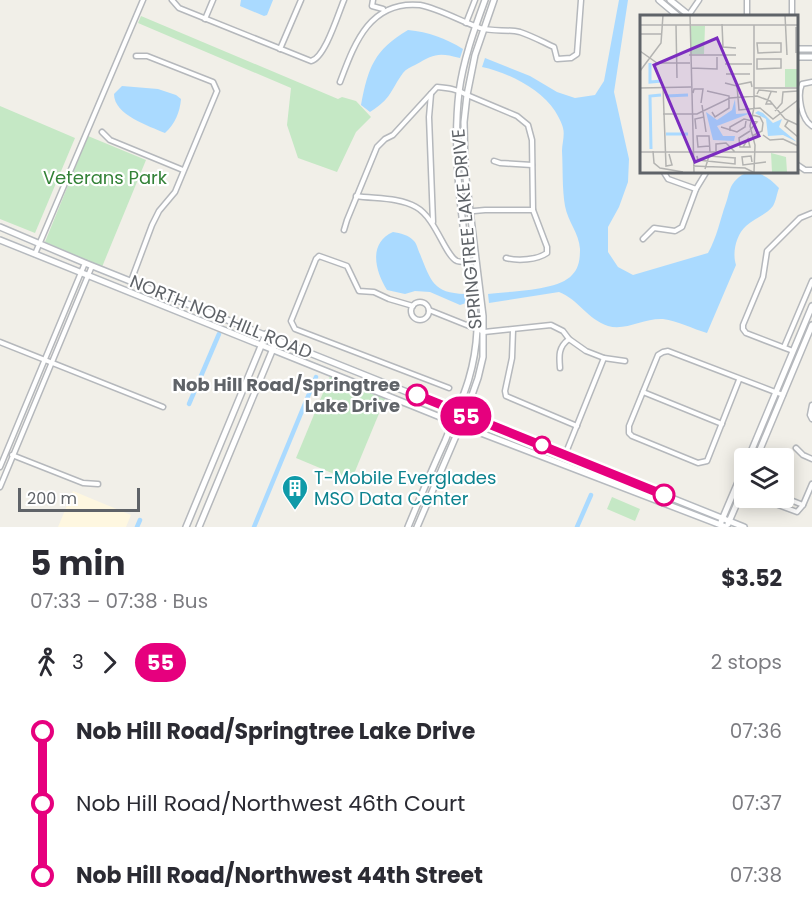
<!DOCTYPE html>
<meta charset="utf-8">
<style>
:root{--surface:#fff;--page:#f7f7f7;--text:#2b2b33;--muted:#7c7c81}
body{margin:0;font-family:Poppins,sans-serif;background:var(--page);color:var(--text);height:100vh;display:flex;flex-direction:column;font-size:22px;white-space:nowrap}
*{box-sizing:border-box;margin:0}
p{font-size:20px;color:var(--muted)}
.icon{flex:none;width:33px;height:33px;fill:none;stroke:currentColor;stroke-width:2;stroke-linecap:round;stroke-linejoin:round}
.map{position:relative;height:527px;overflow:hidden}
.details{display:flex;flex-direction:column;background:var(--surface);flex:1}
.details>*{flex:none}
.badge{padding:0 12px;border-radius:20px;font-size:21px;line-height:39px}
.fabs{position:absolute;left:734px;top:448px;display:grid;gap:12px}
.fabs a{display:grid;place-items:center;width:60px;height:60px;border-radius:6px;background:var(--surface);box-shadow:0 3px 15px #0003;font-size:30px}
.scale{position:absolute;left:18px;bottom:15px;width:122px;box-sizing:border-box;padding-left:6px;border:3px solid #5f6368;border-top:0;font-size:16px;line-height:21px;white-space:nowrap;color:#5f6368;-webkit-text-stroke:4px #fff;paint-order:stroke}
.map>.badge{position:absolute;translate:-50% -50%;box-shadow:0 0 0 3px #fff}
.legs{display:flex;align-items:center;gap:9px;height:66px;padding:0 30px;font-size:20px}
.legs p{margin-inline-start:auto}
.overview{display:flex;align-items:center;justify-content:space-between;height:102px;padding:0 30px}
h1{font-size:33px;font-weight:700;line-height:45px}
ul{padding:0 30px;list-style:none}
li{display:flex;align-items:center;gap:21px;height:72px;font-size:22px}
li i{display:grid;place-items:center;width:9px;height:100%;margin:0 8px;background:currentColor}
li i::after{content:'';width:15px;height:15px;margin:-8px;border:4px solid;border-radius:50%;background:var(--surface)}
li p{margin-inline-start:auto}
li:first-child i{background:linear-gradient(#0000 50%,currentColor 0)}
li:last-child i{background:linear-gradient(currentColor 50%,#0000 0)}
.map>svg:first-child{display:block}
.commercial{fill:#fef7e0}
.green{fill:#c5e8c5}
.water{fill:#aadaff}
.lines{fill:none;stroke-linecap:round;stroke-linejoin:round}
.canal{stroke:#aadaff;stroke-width:4.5}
.minor-casing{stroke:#b5b8bc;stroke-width:7}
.tertiary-casing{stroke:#b5b8bc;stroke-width:8}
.secondary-casing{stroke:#b6babf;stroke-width:8}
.minor{stroke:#fff;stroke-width:4}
.tertiary{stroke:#fff;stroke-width:5}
.secondary{stroke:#fff;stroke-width:5}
.line-1-casing{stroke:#fff;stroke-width:14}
.line-1{stroke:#e6007e;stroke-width:9}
.stop-1-dot{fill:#fff;stroke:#e6007e;stroke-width:3}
.labels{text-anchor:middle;stroke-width:4.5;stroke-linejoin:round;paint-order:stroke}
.park-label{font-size:18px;fill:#348238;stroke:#fff}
.street-label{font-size:18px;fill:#5f6368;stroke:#fff}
.stop-label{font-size:18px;font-weight:bold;fill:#5f6368;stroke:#fff;text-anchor:end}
.culture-label{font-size:18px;fill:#0d838f;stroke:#fff;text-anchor:start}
.inset-river{fill:none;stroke:#aadaff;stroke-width:3}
.inset-road{fill:none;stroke:#b3b3b1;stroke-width:1.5}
.view{fill:#7b2cbf;fill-opacity:0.15;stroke:#7b2cbf;stroke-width:3}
.inset-edge{fill:none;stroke:#5f6368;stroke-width:3}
</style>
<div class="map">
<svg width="812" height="527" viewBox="0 0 812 527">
<rect width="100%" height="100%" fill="#f1efe8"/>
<!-- commercial -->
<polygon class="commercial" points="73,491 131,515 126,527 58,527"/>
<!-- green -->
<g class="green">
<polygon points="141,16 338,99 342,97 356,101 371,117 356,132 337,172 298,158 287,125 291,88 138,23"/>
<polygon points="0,106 75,138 35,233 0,219"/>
<polygon points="88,136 146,160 102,267 45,242"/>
<polygon points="330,376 385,399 351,481 296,458"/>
<polygon points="612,497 640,509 635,521 607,509"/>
</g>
<!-- water -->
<g class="water">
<polygon points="241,0 273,0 267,15 264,16 240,6"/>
<path d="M619,0H628L614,92L629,159L628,182L619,207L608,227V252L618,267L633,275L708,253C717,237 720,220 726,203C728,198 729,190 732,185C746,164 765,172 779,188C777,193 776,201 773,206C766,215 755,218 746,226C736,235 732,253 736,265L707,333C693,329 678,321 663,319C644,318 626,331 608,326C587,319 578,299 559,292L489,303L488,294C510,291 558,291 572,275C579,268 580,259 580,249C579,233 568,222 565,206C562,188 563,169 562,151C562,144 565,135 563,128C562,123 558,116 555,111C541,89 507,72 482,67L485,58L530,76L557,92L575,98L595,95L604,81Z"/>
<path d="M408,30C429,32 445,38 463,49L460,58C438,52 434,54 415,65C411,67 406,69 403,73C390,91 392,98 370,112L361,105C368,68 374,50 408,30Z"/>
<path d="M122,86L158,89L176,95L181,99C180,112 175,124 165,133C149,126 114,115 114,94Z"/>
<path d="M393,232C400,233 409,235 414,241C417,244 418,250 420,254C431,281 433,293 465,294L466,303L460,305L430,292L415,291L405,294L387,290C375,271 368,243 393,232Z"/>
</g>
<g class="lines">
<!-- canal -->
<g class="canal">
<polyline points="189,404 219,334"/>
<polyline points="137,527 140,520"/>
<polyline points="254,527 316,377"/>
<polyline points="577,527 591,495"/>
</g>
<!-- minor casing -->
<g class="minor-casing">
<g id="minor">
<path d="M172,0L179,8L311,61C325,58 338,14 344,0"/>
<polyline points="373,0 372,6 383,9"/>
<polyline points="792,0 792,16"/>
<polyline points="688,16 699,0"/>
<polyline points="747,16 747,0"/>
<polyline points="205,19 213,0"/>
<polyline points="466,23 475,0"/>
<polyline points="280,49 301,0"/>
<path d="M340,82C354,45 369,0 420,5C440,9 460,21 480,28C493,32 507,29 520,32C532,36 543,42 554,47L557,59L571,58L577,54L581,0"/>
<path d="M812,82L802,84C797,95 801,119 812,126"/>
<polyline points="431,94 429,117 433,222"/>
<polyline points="102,132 110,140 183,170"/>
<polyline points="494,161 500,163 532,165"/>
<polyline points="796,164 805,170 812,170"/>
<polyline points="663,171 668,179 696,189"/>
<path d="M356,196C375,199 399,197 416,207C436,218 445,256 457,261C463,263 470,261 476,260"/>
<polyline points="463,212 485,210 533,210"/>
<path d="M344,230L347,220L377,147L385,139L393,135L437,87C448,88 457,89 467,95L517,116L528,125L532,140L533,210L547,247V253C537,260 518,261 506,258"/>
<polyline points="643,239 654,228 675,231 682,227 696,189 707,171"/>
<polyline points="35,254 143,0"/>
<polyline points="131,281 152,225 159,211 175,192 217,91 213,82 147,56 136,56"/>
<circle cx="420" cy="311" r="9"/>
<polyline points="413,306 389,299 374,292 359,291 347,266 319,256 316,259 291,321 295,329 449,388"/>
<polyline points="429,310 484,332 551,325 563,331 569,339 586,351 604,358 625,361"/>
<polyline points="513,330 512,358 505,391 506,396 577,426"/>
<polyline points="0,342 163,407"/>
<polyline points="784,347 812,281"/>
<polyline points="793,351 746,333 743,329 743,325 763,277 767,251 800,218 812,213"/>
<path d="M560,368C559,356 558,347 569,339"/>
<polyline points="739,380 707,461 698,463 632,436 629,433 629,426 658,355 663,352 668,351 783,395"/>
<polyline points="643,392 722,424"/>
<polyline points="812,405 810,415 812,419"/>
<polyline points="796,448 803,455 812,459"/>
<polyline points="12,455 83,483 98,484"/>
<polyline points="565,455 604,358"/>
<polyline points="0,467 85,263"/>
<polyline points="0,487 92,266"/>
<polyline points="783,497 803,505"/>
<polyline points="773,498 773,503 797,512 803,505 812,484"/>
</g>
</g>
<!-- tertiary casing -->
<g class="tertiary-casing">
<g id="tertiary">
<polyline points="659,0 678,16"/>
<polyline points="670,0 690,16"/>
<polyline points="796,49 812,49"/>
<polyline points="796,57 812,57"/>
<polyline points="748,459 812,306"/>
<polyline points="756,459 812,325"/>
<polyline points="721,522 744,468"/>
<polyline points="728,524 744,487"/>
<polyline points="186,527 266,334"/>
<polyline points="199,527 277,339"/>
<path d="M408,527C420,498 432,469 445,441C461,401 475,374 477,330C468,254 450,168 459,92C463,61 474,30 485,0"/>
<polyline points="417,527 465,415 478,378 483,357 483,316 465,170 464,122 467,95 475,55 494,0"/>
</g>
</g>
<!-- secondary casing -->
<g class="secondary-casing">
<g id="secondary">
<polyline points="0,227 85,263 744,527"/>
<polyline points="0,240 460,425 726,527"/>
</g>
</g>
<!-- minor -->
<use href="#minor" class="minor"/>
<!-- tertiary -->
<use href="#tertiary" class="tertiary"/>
<!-- secondary -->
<use href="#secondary" class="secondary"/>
</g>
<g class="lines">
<!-- line-1 casing -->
<g class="line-1-casing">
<polyline id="line-1" points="417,395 664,495"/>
</g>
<!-- line-1 -->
<use href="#line-1" class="line-1"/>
</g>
<!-- icons -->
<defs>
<g id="building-pin" transform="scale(1.35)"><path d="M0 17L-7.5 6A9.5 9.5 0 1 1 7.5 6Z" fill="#0f9aa8" stroke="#fff"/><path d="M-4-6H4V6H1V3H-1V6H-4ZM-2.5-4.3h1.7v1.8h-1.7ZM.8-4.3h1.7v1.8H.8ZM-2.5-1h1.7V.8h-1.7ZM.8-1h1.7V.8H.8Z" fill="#fff"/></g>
</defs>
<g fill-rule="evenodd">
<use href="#building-pin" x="295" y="488"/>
</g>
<!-- markers -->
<g class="stop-1-dot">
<circle cx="417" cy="395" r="10"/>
<circle cx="542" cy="445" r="8"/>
<circle cx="664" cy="495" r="10"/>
</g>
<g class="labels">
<!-- park labels -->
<g class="park-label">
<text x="105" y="184">Veterans Park</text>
</g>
<!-- street labels -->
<g class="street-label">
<text transform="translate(467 229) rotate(-95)" y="6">SPRINGTREE LAKE DRIVE</text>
<text transform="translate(221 317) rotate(22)" y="6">NORTH NOB HILL ROAD</text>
</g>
<!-- stop labels -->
<g class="stop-label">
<text x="400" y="391">Nob Hill Road/Springtree<tspan x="400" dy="21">Lake Drive</tspan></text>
</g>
<!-- culture labels -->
<g class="culture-label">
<text x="314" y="484">T-Mobile Everglades<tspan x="314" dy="21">MSO Data Center</tspan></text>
</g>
</g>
<!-- overview -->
<g transform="translate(640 15)">
<rect width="158" height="158" fill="#f1efe8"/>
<path d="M51,11H65L64,39H51ZM145,54H157V72H145ZM131,138L146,142L147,157H132Z" fill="#c5e8c5"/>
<path d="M95,84L96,99L111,98L77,111L83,121H95L94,126L73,125L66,97L77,105L92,95ZM115,98L118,96L123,98L133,108L142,104L139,112L157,127L143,120L128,121L126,104Z" fill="#aadaff"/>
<path class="inset-river" d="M10,48V67L22,66M26,81L48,80M26,119H48M11,134L10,81L21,80"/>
<path class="inset-road" d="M50,0L54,157M145,0L147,40M82,9L83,32L96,33M0,10H158M36,10L37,63M156,12V38M0,19H22M117,28H141V37L118,38ZM0,36L17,48H50M49,40H96M117,44H141V53L117,54ZM85,49H112M51,53L77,54V42M0,56L21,28L23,0M86,59H110M85,68L97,71L99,95L120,93L133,104L158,85M96,70L111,67L112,72M23,72L26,151L32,150L29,139M0,73L51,72M114,73H158M67,76L89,81V93L75,102L72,97M131,77L126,89H133M53,78L54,74H63L61,88M117,79L119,75L137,77M62,90L66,117M135,96L142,88L143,77L158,76M23,99H57L90,83L117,81L130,86L145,104L158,110M112,100L120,102L123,108L122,116L112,121M148,106L145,111L158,122M81,112L97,117L105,112L106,106M56,114L55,104L64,102M90,116V112L104,104L117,107L110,115M123,120L130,125L143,124L158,131M69,131L58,132L57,121H69L70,137M103,132L108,124L110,132H100L99,123L110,116M13,136L14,148L20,153L43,157M76,136V129L86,128L95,137M0,137H158M58,145L57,141V142L58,145L95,149V143M112,147L111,141L102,142L103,150L126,147M53,151L105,153L113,157M65,154L69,141L96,143M114,157L115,130L110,111L114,93V10"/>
<path class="view" d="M77,23L119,121L55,147L14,50Z"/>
<rect width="158" height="158" class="inset-edge"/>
</g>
</svg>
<div class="fabs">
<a><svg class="icon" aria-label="layers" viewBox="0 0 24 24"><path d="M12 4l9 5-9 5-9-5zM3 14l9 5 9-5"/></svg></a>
</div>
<div class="scale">200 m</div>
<b class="badge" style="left:466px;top:416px;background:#e6007e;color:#fff">55</b>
</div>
<section class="details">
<div class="overview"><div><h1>5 min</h1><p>07:33 – 07:38 · Bus</p></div><b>$3.52</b></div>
<div class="legs"><svg class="icon" aria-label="walk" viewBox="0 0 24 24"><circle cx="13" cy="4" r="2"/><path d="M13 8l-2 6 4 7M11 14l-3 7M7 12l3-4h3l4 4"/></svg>3<svg class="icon" aria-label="forward" viewBox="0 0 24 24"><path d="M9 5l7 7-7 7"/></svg><b class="badge" style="background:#e6007e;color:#fff">55</b><p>2 stops</p></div>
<ul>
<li><i style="color:#e6007e"></i><b>Nob Hill Road/Springtree Lake Drive</b><p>07:36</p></li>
<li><i style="color:#e6007e"></i><span>Nob Hill Road/Northwest 46th Court</span><p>07:37</p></li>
<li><i style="color:#e6007e"></i><b>Nob Hill Road/Northwest 44th Street</b><p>07:38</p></li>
</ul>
</section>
